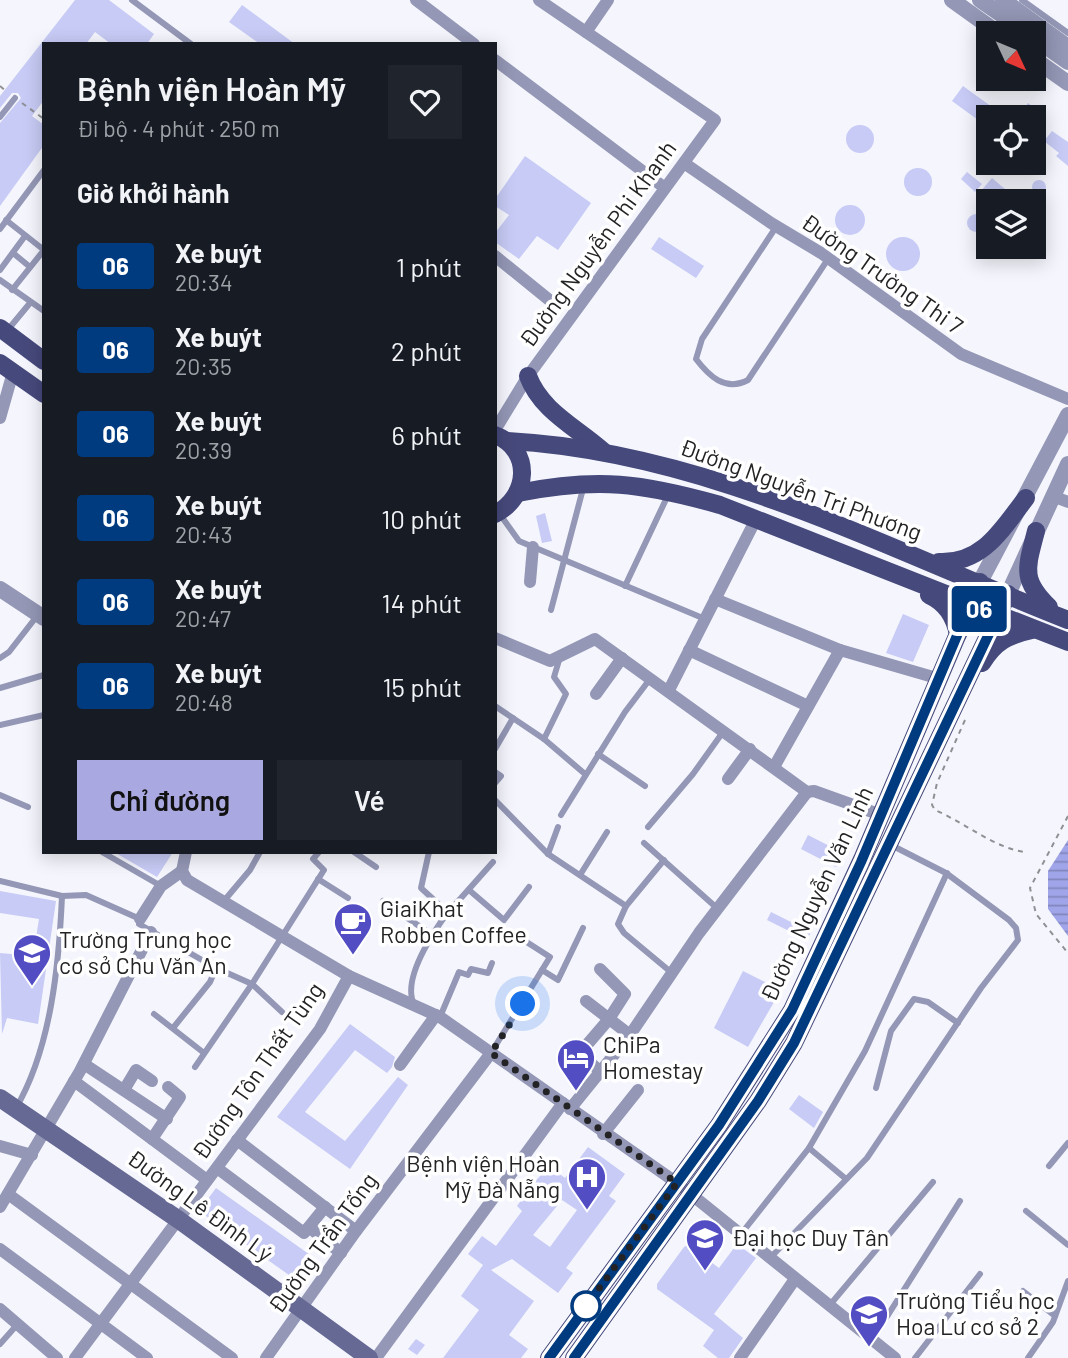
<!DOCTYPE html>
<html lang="vi">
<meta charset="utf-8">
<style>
:root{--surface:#171b24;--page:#20242c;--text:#f1f3f6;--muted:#9ea1a6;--accent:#aaa8e0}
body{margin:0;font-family:Barlow,sans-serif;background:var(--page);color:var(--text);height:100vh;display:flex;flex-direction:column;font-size:26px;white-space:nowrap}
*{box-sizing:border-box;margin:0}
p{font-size:23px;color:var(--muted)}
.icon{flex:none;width:38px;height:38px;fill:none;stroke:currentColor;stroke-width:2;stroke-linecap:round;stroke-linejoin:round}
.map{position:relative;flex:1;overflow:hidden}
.sheet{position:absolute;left:42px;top:42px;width:455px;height:812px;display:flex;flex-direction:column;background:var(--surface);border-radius:0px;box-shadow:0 4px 18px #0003}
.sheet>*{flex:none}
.badge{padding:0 14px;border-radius:5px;font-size:24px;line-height:46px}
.needle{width:46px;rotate:134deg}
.buttons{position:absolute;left:976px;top:21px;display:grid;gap:14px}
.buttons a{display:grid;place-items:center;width:70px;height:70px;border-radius:0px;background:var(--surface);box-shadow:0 4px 18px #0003;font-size:35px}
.you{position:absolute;width:35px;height:35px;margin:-18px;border:5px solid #fff;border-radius:50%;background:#1a73e8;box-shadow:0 0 0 10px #1a73e833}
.map>.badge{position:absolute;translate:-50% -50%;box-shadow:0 0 0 4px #fff}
h2{padding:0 35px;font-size:26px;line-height:63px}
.round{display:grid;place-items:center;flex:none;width:74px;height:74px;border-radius:0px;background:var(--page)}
.summary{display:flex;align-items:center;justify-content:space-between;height:119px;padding:0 35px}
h1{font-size:33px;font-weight:600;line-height:52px}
.cta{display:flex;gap:14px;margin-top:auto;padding:14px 35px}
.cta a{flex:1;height:80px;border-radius:0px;background:var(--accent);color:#111;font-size:28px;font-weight:600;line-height:80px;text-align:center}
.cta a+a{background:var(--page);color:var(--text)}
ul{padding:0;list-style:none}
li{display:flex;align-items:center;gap:21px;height:84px;padding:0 35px}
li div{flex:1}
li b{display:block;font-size:26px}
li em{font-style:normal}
li .badge{min-width:77px;font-weight:700;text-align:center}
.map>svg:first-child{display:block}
.water{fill:url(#water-rules)}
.building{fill:#c7cbf5;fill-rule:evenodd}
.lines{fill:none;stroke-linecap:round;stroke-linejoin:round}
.path{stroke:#8f9094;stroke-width:2;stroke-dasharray:5 5;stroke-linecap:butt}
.service{stroke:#9497b5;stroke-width:6}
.minor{stroke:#9497b5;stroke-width:12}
.tertiary{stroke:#9497b5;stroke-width:16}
.secondary{stroke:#666994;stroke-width:18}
.primary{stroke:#46497b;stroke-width:18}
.line-casing{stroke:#fff;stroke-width:16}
.line{stroke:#003b80;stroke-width:10}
.walk{stroke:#232325;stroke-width:7;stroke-dasharray:0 12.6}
.stop-dot{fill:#fff;stroke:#003b80;stroke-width:3.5}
.labels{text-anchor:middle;stroke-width:7;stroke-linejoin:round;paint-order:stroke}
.street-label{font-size:23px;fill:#232325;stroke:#fff}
.poi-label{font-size:23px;fill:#232325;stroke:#fff;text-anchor:start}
</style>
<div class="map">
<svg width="1068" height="1358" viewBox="0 0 1068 1358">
<defs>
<pattern id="water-rules" width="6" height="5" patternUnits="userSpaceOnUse" patternTransform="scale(1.75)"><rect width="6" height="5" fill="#a0a5e9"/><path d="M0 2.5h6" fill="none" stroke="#8286bd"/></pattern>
</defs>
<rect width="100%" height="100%" fill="#f5f6fd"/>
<!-- water -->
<polygon class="water" points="1068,840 1068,936 1048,909 1048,871"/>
<!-- building -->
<g class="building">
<polygon points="75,0 109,0 154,34 147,44 111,44 95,32 86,44 44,44 44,100 32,116 44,125 44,145 0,206 0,123 21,98 18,93 12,93 0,108 0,96"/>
<polygon points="242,5 295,44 260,44 229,22"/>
<polygon points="963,86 1006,117 989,117 989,128 952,101"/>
<polygon points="1028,103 1039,111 1034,117 1018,117"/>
<circle cx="860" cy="139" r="14"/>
<polygon points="1052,131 1068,142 1068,166 1056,156 1059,153 1044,141"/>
<polygon points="525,156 591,203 558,250 537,236 519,259 495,242 495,233 509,215 495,206 495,199"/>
<circle cx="918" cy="182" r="14"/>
<polygon points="967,172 982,184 975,192 961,179"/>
<polygon points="992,178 1005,189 994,201 980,192"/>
<circle cx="1039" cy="187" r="7"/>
<circle cx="850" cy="220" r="15"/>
<circle cx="976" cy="223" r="9"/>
<circle cx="903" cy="254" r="17"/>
<polygon points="659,237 704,266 696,278 651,249"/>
<polygon points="545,513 552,541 542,543 536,516"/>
<polygon points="903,614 929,625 913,662 886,653"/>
<polygon points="808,835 843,853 836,867 801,849"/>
<polygon points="114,852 173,852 157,877"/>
<polygon points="0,891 56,901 38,1024 7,1018 2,1034 0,953 33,956 39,919 0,913"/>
<polygon points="771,912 811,932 807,940 767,920"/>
<polygon points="743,971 781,990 748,1047 714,1028"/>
<polygon points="350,1024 395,1057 392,1067 387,1073 355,1050 305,1112 345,1141 398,1077 408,1085 350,1169 277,1117"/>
<polygon points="799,1095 823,1112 814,1128 789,1109"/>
<path d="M588,1147L625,1174L609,1196L616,1201L566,1268L573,1273L558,1293L512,1259L491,1270L534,1301L509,1335L528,1349L521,1358H443L479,1310L461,1296L483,1265L468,1254L482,1236L496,1246L522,1211L517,1206L531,1186L549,1166L565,1178ZM562,1200L577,1210L550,1247L533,1235Z"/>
<polygon points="216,1188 320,1262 303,1285 199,1211"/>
<polygon points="737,1244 756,1258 714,1314 743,1338 729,1358 718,1358 703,1346 714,1330 657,1289 657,1284 684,1247 688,1245 719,1268"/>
<polygon points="416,1339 425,1345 417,1355 408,1349"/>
</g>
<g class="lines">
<!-- path -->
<g class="path">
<polyline points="0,86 6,91"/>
<polyline points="22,103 44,119"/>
<path d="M965,720L937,783L932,805L935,810C965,823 993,847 1024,852"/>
<polyline points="1068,816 1030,888 1036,914 1068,953"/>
</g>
<!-- service -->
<g class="service">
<polyline points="132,0 191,44"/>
<polyline points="1022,0 1068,33"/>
<polyline points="0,117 15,98"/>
<polyline points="6,220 44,250"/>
<path d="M776,227L702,339L696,359C709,376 725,392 748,380L828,259"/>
<polyline points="0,229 44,170"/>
<polyline points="13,253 30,267"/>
<polyline points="0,270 25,236"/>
<polyline points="0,280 44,311"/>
<polyline points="12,290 44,250"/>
<polyline points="6,332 30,303"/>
<polyline points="499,513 519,541 705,619"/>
<polyline points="625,586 669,493"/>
<polyline points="551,610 584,485"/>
<polyline points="0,658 9,652 37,616"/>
<polyline points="0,688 44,675"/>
<polyline points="495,706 544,739 585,774"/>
<polyline points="0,725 44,715"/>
<polyline points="544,739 566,694 554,677 560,657"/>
<polyline points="495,749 513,718"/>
<polyline points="598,754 645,786"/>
<polyline points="495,772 501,776 495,783"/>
<polyline points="0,795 28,807"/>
<polyline points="495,800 548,854 626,906 618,924 624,933 672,973"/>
<polyline points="561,815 625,712 650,679"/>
<polyline points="648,827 693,774 723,732"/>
<polyline points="644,843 718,909"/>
<polyline points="102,852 161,886"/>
<polyline points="354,852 376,867"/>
<polyline points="548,854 558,827"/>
<polyline points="580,875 607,832"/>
<polyline points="318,879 348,898"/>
<polyline points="0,881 62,896 86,895 140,919 139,924 216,968 210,982 173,1028"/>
<polyline points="469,890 504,920 529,887"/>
<polyline points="383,901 432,935"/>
<polyline points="223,902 250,870 260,852"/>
<polyline points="626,906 664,860"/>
<polyline points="445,916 493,862"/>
<polyline points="216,968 252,984 282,1012"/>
<polyline points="542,970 558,980 583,928"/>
<path d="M413,1002C404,978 431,936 445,916V910L421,888L429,852"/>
<polyline points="154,1014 204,1053"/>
<polyline points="440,1017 459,972 468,975 471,969 488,973 492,963"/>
<polyline points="491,1053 550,957 525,941"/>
<polyline points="195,1067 252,984 324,870 313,859 319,852"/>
<polyline points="876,1088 891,1031 914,999 928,1002 958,1023"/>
<path d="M16,1108C51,1048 59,965 62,896"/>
<polyline points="809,1148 865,1051 947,873"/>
<polyline points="1049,1166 1068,1143"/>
<polyline points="1026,1211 1068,1245"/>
<polyline points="741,1234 809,1148 846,1179"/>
<polyline points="771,1257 867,1158 981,988 1018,940 1016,928 1009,920 946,873 891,845"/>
<polyline points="1023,1291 1055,1316"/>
<polyline points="829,1306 933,1182"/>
<polyline points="869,1338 888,1315 960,1201"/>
<polyline points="0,1344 16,1326"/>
<polyline points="915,1358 980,1274"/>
<polyline points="1028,1358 1053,1322 1068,1281"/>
</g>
<!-- minor -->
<g class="minor">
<polyline points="416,0 474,44"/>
<polyline points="586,32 608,0"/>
<polyline points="495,60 665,188"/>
<polyline points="684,163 771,223 821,253 961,354 1068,399"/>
<polyline points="495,256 553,303"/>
<polyline points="0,418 13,372"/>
<polyline points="495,430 528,376 715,120 539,0"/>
<polyline points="1052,496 1068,502"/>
<polyline points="530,582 533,547"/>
<polyline points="715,599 840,650 940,679"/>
<polyline points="495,638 550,661 595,639 807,792 814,791 881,815"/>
<polyline points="689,650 808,706"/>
<polyline points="669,690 756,519"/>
<polyline points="596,694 622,658"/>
<polyline points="774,767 840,650"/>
<polyline points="728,779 750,749"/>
<polyline points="186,852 182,871 187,880 349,976 440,1017 677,1183 895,1358"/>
<polyline points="140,919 161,886 182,871"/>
<polyline points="586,1001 630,1035"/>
<polyline points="574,1049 600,1071"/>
<polyline points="579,1054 609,1019 625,994 600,969"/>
<polyline points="84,1064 167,1119"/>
<polyline points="400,1065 436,1015"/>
<polyline points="74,1081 207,1180"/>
<polyline points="124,1090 136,1070 152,1081"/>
<polyline points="570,1109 630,1035 699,933 807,792"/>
<polyline points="603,1134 638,1090"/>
<polyline points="152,1139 180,1097 168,1087"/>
<polyline points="237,1140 356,1231"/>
<polyline points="0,1146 32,1155"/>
<polyline points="217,1168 304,1233 325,1207"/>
<polyline points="8,1194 232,1358"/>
<polyline points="0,1207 80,1071 151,932"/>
<polyline points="309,1227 341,1253"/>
<polyline points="0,1249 147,1358"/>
<polyline points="0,1309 57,1358"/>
<polyline points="75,1358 320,1029 349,976"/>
<polyline points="266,1358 356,1231 491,1053"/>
<polyline points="376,1358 563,1103"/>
<polyline points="740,1358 795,1279"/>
</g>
<!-- tertiary -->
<g class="tertiary">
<polyline points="952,0 998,33"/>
<polyline points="980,0 1028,33"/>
<polyline points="1003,0 1068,47"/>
<polyline points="1034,38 1068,62"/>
<polyline points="1034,59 1068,83"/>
<polyline points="980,582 1068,415"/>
<polyline points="0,589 44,618"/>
<polyline points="1008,594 1068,464"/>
</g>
<!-- secondary -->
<polyline class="secondary" points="0,1098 179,1220 369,1358"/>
<!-- primary -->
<g class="primary">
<polyline points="0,328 44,361"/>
<polyline points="0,363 44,394"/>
<path d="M528,376C541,411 576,427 603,451"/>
<path d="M495,435C533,450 529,497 495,514"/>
<path d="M507,441C705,451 887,549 1068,620"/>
<path d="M518,493C598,477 642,483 720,505L1068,642"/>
<path d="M1036,531C1027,567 1020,579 1049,607"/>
<path d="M939,562C983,564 1002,529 1026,498"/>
<path d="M929,595C946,603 954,616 958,634"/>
<path d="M982,663C995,642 1008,635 1032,630"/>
<polyline points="549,1358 719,1125 792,1010 863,857 980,582"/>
<polyline points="574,1358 758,1101 794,1043 1008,594"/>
</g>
</g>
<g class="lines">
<!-- line casing -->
<g class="line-casing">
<polyline id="line" points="549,1358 719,1125 792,1010 861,862 970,605 997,617 794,1043 758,1101 574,1358"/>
</g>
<!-- line -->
<use href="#line" class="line"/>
<!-- walk -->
<polyline class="walk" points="523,1004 491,1053 677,1183 586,1306"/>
</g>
<!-- icons -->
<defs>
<g id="cafe-pin" transform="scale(2.0125)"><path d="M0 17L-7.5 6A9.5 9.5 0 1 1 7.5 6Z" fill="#534dc4" stroke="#fff"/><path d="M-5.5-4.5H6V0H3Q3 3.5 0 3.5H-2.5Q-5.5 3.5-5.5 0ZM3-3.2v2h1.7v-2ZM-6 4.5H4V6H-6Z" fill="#fff"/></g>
<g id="school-pin" transform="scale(2.0125)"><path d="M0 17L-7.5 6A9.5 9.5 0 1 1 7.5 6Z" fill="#534dc4" stroke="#fff"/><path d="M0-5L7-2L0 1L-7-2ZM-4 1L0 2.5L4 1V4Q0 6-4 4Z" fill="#fff"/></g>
<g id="hotel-pin" transform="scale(2.0125)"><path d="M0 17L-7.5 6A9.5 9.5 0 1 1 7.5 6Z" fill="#534dc4" stroke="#fff"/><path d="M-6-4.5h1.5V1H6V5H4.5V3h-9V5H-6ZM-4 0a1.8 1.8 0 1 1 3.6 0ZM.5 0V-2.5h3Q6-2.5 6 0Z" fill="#fff"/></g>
<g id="hospital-pin" transform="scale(2.0125)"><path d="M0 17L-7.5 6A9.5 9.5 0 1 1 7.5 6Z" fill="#534dc4" stroke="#fff"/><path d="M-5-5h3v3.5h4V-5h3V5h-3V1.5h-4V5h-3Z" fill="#fff"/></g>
<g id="university-pin" transform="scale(2.0125)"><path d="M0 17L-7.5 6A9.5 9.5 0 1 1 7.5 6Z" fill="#534dc4" stroke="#fff"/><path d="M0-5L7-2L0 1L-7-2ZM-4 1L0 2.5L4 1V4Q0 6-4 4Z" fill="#fff"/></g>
</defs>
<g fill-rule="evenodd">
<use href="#cafe-pin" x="353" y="922"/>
<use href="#school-pin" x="32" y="953"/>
<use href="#hotel-pin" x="576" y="1058"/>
<use href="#hospital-pin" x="587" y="1177"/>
<use href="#university-pin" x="705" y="1238"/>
<use href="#school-pin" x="869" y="1314"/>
</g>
<!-- markers -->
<circle class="stop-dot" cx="586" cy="1306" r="14"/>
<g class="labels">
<!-- street labels -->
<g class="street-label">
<text transform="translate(598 244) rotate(-54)" y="8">Đường Nguyễn Phi Khanh</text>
<text transform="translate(882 274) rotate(35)" y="8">Đường Trường Thi 7</text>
<text transform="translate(801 490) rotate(20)" y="8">Đường Nguyễn Tri Phương</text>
<text transform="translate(817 894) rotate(-65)" y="8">Đường Nguyễn Văn Linh</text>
<text transform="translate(258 1071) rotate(-55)" y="8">Đường Tôn Thất Tùng</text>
<text transform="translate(200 1206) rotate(36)" y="8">Đường Lê Đình Lý</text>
<text transform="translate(323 1243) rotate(-54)" y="8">Đường Trần Tống</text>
</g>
<!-- poi labels -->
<g class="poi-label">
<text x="380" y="917">GiaiKhat<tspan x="380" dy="26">Robben Coffee</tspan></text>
<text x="59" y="948">Trường Trung học<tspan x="59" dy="26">cơ sở Chu Văn An</tspan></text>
<text x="603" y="1053">ChiPa<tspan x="603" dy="26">Homestay</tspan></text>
<text x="560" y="1172" text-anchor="end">Bệnh viện Hoàn<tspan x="560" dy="26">Mỹ Đà Nẵng</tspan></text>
<text x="732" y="1246">Đại học Duy Tân</text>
<text x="896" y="1309">Trường Tiểu học<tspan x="896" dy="26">Hoa Lư cơ sở 2</tspan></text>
</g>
</g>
</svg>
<div class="buttons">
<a><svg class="needle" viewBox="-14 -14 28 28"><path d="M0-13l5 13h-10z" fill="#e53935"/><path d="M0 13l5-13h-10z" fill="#9ea1a6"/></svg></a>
<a><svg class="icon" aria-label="locate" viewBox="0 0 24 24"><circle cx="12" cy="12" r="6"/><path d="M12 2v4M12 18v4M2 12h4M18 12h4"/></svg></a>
<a><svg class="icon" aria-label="layers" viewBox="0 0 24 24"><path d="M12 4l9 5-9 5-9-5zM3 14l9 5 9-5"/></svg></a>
</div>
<div class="you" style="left:523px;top:1004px"></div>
<b class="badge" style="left:979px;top:609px;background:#003b80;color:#fff">06</b>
<section class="sheet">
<div class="summary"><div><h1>Bệnh viện Hoàn Mỹ</h1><p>Đi bộ · 4 phút · 250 m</p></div><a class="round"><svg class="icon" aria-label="heart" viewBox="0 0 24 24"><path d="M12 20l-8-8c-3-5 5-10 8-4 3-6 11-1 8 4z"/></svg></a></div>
<h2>Giờ khởi hành</h2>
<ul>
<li><span class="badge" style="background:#003b80;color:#fff">06</span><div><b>Xe buýt</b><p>20:34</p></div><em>1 phút</em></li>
<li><span class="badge" style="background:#003b80;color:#fff">06</span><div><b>Xe buýt</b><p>20:35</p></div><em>2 phút</em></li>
<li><span class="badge" style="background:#003b80;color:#fff">06</span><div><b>Xe buýt</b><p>20:39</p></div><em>6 phút</em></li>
<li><span class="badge" style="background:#003b80;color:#fff">06</span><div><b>Xe buýt</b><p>20:43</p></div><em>10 phút</em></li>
<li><span class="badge" style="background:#003b80;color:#fff">06</span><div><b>Xe buýt</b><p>20:47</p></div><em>14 phút</em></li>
<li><span class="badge" style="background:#003b80;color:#fff">06</span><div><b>Xe buýt</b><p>20:48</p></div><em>15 phút</em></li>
</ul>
<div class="cta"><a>Chỉ đường</a><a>Vé</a></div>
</section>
</div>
